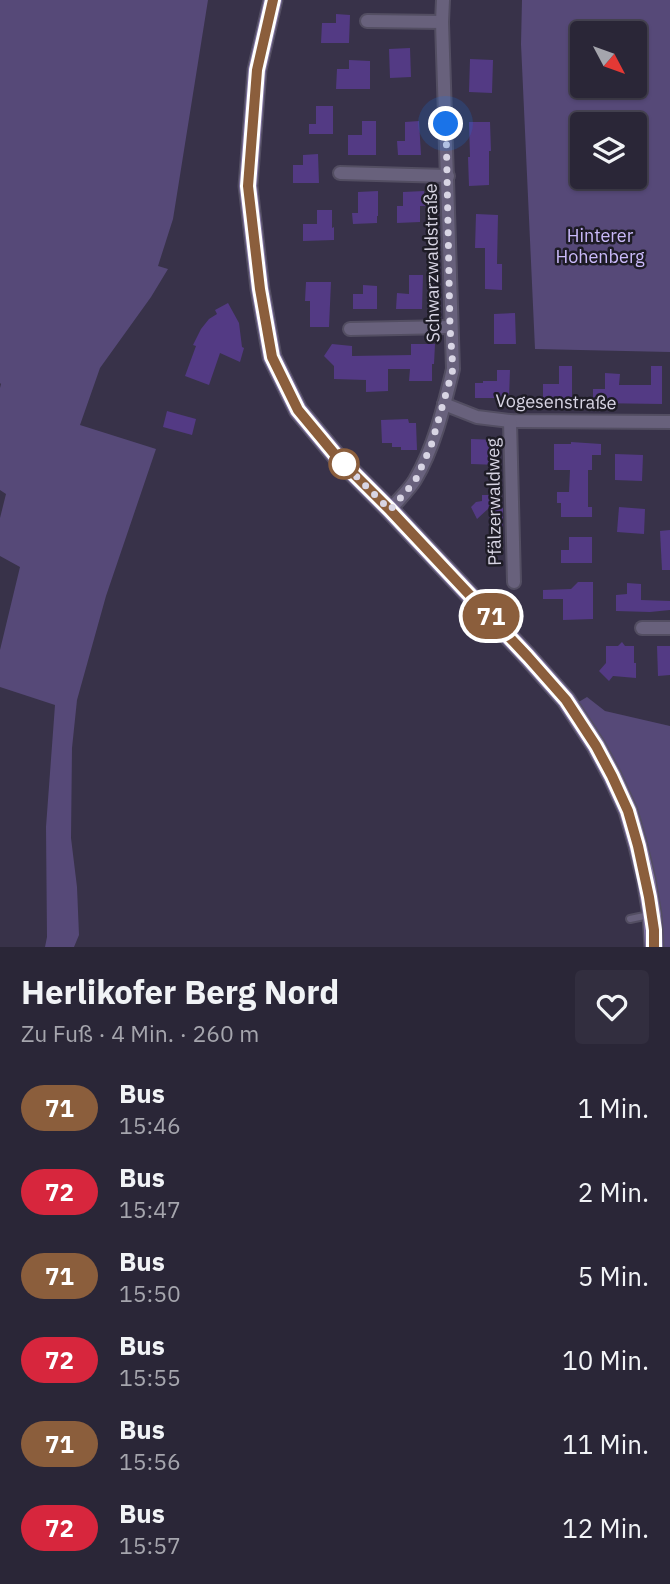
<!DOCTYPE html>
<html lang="de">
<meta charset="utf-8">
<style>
:root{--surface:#2a2637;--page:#322e3f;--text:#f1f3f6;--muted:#a5a5ad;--line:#464352}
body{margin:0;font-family:"IBM Plex Sans",sans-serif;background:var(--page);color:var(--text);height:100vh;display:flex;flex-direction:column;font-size:26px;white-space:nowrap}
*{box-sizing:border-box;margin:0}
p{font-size:23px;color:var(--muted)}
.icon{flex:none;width:38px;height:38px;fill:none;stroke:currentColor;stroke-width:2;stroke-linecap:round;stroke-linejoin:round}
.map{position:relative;height:947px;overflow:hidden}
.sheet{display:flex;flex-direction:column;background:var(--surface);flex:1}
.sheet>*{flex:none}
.badge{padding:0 14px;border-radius:23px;font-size:24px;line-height:46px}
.needle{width:46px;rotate:131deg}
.tools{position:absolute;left:570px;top:21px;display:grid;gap:14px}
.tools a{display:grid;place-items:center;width:77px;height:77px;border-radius:7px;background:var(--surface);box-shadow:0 2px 5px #0004,0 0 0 2px var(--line);font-size:35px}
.you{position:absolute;width:35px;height:35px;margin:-18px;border:5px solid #fff;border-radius:50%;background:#1a73e8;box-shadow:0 0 0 10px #1a73e833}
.map>.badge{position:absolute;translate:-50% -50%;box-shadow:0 0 0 4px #fff}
.round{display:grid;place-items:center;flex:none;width:74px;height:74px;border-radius:7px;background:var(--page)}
.head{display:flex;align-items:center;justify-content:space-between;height:119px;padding:0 21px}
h1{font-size:33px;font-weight:700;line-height:52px}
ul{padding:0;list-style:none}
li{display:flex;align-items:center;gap:21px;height:84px;padding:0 21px}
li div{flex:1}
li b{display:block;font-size:26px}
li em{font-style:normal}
li .badge{min-width:77px;font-weight:700;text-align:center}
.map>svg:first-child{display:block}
.green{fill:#564978;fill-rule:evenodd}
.building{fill:#533a84}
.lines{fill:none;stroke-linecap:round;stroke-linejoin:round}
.lane-casing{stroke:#534e62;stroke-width:10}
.street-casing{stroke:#534e62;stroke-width:16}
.secondary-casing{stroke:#534e62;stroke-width:21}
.lane{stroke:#68617c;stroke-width:6}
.street{stroke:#68617c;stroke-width:12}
.secondary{stroke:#8073a2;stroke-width:18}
.line-casing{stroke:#fff;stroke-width:16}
.line{stroke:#8b5e3c;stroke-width:10}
.walk{stroke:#d8d5e4;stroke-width:7;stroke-dasharray:0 12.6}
.stop-dot{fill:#fff;stroke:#8b5e3c;stroke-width:3.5}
.labels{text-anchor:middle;stroke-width:5;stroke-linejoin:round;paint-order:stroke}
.park-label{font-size:18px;fill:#cabafa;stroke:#1e1c26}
.street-label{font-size:18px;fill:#d8d5e4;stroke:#1e1c26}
</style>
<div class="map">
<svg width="670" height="947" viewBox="0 0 670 947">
<rect width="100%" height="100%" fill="#383249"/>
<!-- green -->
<g class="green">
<polygon points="0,0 208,0 173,219 158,266 168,269 151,297 100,368 80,425 156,449 106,596 77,700 72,748 71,838 77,887 79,935 74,947 45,947 47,937 46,827 55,705 0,687 0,650 20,567 0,556 0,518 6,494 0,490 0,388 1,384 0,383"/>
<path d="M522,0H670V352L535,349L521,44ZM583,33H635V86H583ZM583,124H635V177H583Z"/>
<path d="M587,697L605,711L670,726V947H662C660,891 647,823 620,773C607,749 591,726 577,703Z"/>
</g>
<!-- building -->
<g class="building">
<polygon points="336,14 350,15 349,43 321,43 322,23 336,23"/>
<polygon points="410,48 411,77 390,78 389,49"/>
<polygon points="470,59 493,60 492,93 469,92"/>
<polygon points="349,60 370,61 370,89 336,89 337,69 349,69"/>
<polygon points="316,106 333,106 333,134 309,134 309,124 316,124"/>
<polygon points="362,121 376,121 376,155 348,155 348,135 362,135"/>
<polygon points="419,121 421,155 398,155 397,141 405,141 405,122"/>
<polygon points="469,122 490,122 491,151 489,151 489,185 469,186 468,157 470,157"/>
<polygon points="318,154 319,183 293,183 293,165 303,165 303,155"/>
<polygon points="378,191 378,216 377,216 377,223 353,224 352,213 358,213 358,192"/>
<polygon points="424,191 425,206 420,206 420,222 397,223 397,206 403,206 403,192"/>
<polygon points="317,210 332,210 332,228 334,227 334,240 303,241 303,224 317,224"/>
<polygon points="476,214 498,215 497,264 502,264 502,290 485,289 485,248 475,248"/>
<polygon points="409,275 423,275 422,309 396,309 397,293 409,294"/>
<polygon points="306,282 331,282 329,327 310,327 310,301 305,301"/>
<polygon points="363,285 377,286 377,309 353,309 353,294 363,294"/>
<polygon points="228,303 239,323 242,347 244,348 240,362 220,353 209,385 185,376 196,346 193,345 201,329 209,319 217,314 215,310"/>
<polygon points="515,313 516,344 494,344 494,314"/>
<polygon points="332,344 352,346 352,356 411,355 411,344 435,344 434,364 432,364 432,381 409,381 410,369 388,369 388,391 366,392 366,380 334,379 334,366 324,356"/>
<polygon points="559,366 572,366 572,403 543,403 543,384 559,384"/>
<polygon points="651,366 662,366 662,404 593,403 593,389 605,389 605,373 620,374 619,385 651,385"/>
<polygon points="497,370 510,370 509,398 475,398 475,383 483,383 483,381 497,381"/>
<polygon points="167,411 196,419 192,435 163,427"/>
<polygon points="408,419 409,423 416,423 417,450 401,450 401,447 392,447 392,443 382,443 381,420"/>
<polygon points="471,439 500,440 499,465 471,464"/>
<polygon points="571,442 601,444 601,455 592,455 592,470 588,470 588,507 592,507 592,517 561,517 561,503 557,503 557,492 569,492 570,470 554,470 554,444 571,444"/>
<polygon points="615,454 643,455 642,481 615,480"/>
<polygon points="482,495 497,495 497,498 502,498 496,502 503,508 503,527 490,531 489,508 477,519 471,507 476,502 482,501"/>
<polygon points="619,507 645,509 644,534 617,532"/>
<polygon points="670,530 670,570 662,570 660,531"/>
<polygon points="569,537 592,537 592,563 561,563 561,550 569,550"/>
<polygon points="578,582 593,582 593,619 563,620 563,599 543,599 543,590 571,589"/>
<polygon points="627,583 641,584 641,600 670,601 670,610 650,612 616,611 616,595 627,594"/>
<polygon points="622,642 625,646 634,646 634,663 636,663 636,678 613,676 609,681 599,671 606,663 606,646 618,646"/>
<polygon points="657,646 670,646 670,675 658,676"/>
</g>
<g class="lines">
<!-- lane casing -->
<g class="lane-casing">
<polyline id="lane" points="630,919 649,915"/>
</g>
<!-- street casing -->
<g class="street-casing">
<g id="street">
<polyline points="367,21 442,22"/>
<polyline points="340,173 448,176"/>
<polyline points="350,329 450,327"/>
<polyline points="444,404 477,417 510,421 670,422"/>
<polyline points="510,421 514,582"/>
<path d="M390,510C398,500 409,490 415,480C435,446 444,406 453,369L442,22L443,0"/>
<polyline points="642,628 670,628"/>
</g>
</g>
<!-- secondary casing -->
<g class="secondary-casing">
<polyline id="secondary" points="273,0 257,70 248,186 260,289 272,357 298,410 337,457 390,510 528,657 566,700 596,746 612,776 628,811 638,846 646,880 652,915 654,947"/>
</g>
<!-- lane -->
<use href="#lane" class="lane"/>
<!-- street -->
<use href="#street" class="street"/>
<!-- secondary -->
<use href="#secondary" class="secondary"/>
</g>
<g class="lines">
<!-- line casing -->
<g class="line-casing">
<polyline id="line" points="273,0 257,70 248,186 260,289 272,357 298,410 337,457 390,510 528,657 566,700 596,746 612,776 628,811 638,846 649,897 654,930 654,947"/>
</g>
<!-- line -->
<use href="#line" class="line"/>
<!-- walk -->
<polyline class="walk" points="344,464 337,457 390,510 415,481 431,446 453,369 450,327 446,124"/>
</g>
<!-- markers -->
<circle class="stop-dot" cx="344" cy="464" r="14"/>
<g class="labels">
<!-- park labels -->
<g class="park-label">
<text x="600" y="242">Hinterer<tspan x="600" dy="21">Hohenberg</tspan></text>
</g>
<!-- street labels -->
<g class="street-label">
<text transform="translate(432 263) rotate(-91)" y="6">Schwarzwaldstraße</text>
<text transform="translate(556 402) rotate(1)" y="6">Vogesenstraße</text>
<text transform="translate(494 502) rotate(-91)" y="6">Pfälzerwaldweg</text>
</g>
</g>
</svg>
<div class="tools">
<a><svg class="needle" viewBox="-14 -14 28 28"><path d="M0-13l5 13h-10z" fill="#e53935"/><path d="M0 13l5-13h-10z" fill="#a5a5ad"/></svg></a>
<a><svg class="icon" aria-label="layers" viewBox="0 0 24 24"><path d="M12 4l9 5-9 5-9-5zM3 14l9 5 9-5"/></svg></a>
</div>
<div class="you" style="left:446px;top:124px"></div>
<b class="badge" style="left:491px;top:616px;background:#8b5e3c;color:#fff">71</b>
</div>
<section class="sheet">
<div class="head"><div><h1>Herlikofer Berg Nord</h1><p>Zu Fuß · 4 Min. · 260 m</p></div><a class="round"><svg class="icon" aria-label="heart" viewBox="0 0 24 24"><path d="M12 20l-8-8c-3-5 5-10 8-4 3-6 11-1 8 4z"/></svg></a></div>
<ul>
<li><span class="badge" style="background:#8b5e3c;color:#fff">71</span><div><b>Bus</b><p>15:46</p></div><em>1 Min.</em></li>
<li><span class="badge" style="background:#d7263d;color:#fff">72</span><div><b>Bus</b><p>15:47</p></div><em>2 Min.</em></li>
<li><span class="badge" style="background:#8b5e3c;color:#fff">71</span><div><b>Bus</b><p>15:50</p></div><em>5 Min.</em></li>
<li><span class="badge" style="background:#d7263d;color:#fff">72</span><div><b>Bus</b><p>15:55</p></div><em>10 Min.</em></li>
<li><span class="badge" style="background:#8b5e3c;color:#fff">71</span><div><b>Bus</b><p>15:56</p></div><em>11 Min.</em></li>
<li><span class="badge" style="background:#d7263d;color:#fff">72</span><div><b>Bus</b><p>15:57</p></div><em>12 Min.</em></li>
</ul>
</section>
